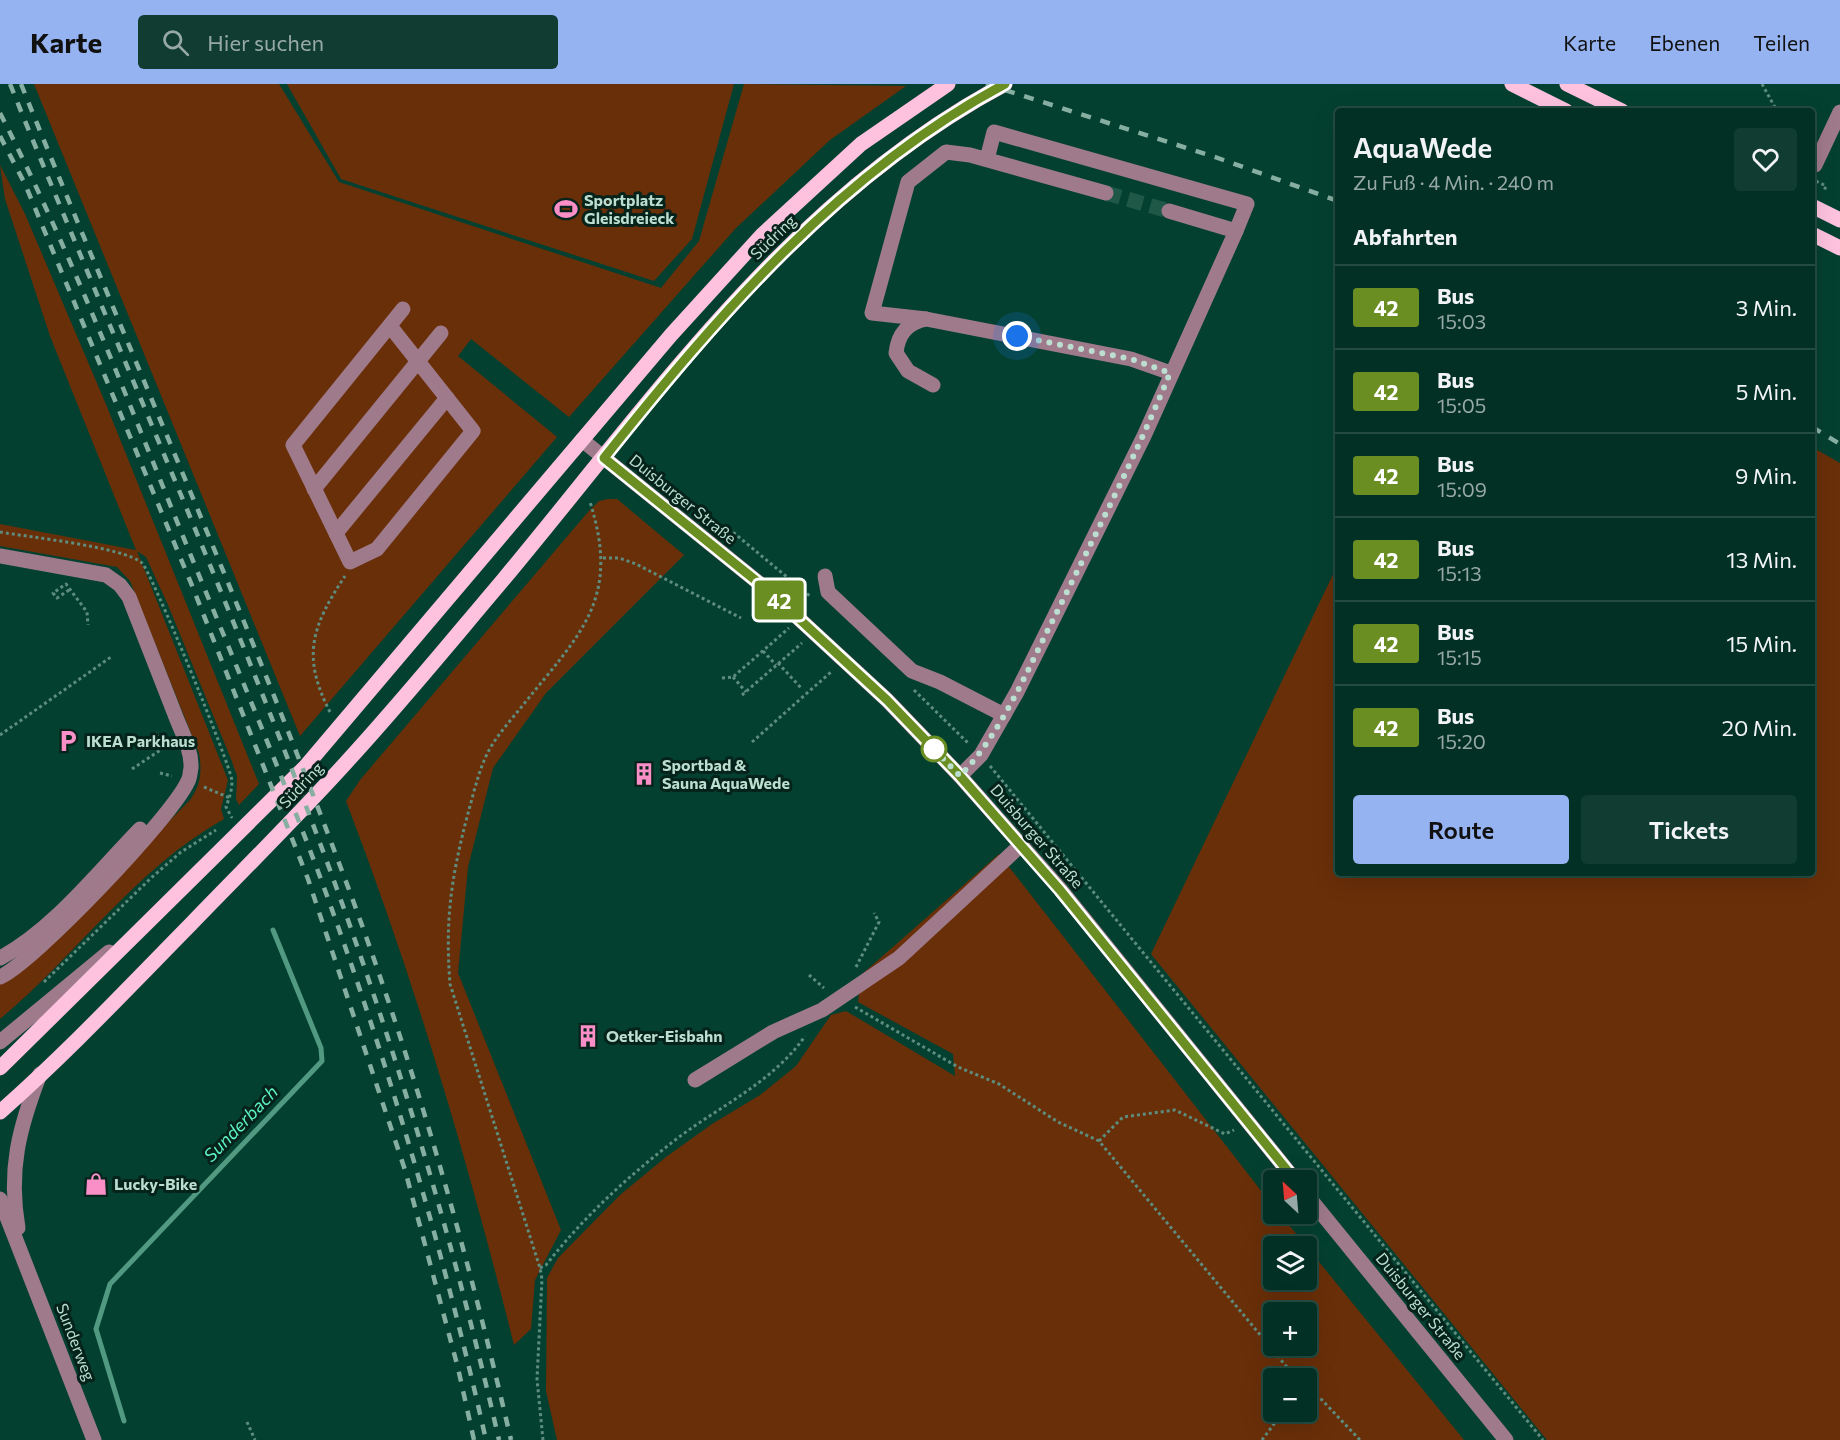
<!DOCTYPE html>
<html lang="de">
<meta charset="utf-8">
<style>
:root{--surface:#033024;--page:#113c31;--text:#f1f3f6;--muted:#97a9a6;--line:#244b41;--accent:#95b2f1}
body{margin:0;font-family:Commissioner,sans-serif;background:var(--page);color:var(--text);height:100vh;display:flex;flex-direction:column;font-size:22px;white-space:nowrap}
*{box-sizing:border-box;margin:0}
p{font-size:20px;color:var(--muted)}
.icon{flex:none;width:33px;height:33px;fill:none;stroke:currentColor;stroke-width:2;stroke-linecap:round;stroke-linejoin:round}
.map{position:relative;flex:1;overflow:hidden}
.details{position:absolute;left:1335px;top:24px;width:480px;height:768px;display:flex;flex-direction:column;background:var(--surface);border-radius:6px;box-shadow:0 6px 24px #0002,0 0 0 2px var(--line)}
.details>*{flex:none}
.badge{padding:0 12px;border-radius:4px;font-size:21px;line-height:39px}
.needle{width:39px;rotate:334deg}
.fabs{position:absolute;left:1263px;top:1086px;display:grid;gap:12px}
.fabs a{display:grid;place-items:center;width:54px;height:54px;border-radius:6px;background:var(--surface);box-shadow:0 6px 24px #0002,0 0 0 2px var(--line);font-size:30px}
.you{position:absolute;width:30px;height:30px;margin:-15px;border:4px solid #fff;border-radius:50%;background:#1a73e8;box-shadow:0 0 0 9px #1a73e833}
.map>.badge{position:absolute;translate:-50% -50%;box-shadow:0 0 0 3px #fff}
h2{padding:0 18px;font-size:22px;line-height:54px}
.round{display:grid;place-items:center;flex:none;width:63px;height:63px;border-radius:6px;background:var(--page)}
.overview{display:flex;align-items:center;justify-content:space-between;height:102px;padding:0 18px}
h1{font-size:28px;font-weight:600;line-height:45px}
.button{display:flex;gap:12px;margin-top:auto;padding:12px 18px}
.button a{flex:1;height:69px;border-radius:6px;background:var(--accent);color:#111;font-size:24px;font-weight:600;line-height:69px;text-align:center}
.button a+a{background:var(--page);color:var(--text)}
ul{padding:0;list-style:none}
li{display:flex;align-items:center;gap:18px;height:84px;padding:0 18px;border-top:2px solid var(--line)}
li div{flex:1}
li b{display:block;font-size:22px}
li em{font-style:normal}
li .badge{min-width:66px;font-weight:700;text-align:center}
header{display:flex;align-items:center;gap:36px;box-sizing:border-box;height:84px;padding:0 30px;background:var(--accent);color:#111}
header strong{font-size:28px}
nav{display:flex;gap:33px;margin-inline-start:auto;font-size:21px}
.search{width:420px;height:54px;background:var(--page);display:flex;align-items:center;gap:15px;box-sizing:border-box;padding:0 21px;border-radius:6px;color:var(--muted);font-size:22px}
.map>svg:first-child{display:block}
.green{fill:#692f09;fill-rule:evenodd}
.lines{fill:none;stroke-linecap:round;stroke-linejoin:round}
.stream{stroke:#529982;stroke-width:5}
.minor-tunnel{stroke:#205848;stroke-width:15;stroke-dasharray:15 8;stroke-linecap:butt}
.path{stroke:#5e8d7e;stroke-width:3;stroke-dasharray:3 3;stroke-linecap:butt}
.minor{stroke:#9f7a8b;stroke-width:15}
.major{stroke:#fec2df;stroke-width:15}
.rail{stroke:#86afa1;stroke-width:4.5;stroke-dasharray:10 10;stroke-linecap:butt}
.line-casing{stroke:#fff;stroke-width:14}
.line{stroke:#6b8e23;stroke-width:9}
.walk{stroke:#bcded0;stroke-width:6;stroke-dasharray:0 10.8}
.stop-dot{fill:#fff;stroke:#6b8e23;stroke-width:3}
.labels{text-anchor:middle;stroke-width:6;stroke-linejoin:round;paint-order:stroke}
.poi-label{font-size:16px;font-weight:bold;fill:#bcded0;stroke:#05231a;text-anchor:start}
.street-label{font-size:16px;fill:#bcded0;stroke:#05231a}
.water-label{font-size:18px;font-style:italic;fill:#5cf1c2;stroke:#05231a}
</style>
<header>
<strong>Karte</strong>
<div class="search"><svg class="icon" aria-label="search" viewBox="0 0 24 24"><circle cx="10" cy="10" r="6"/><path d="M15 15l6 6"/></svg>Hier suchen</div>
<nav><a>Karte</a><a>Ebenen</a><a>Teilen</a></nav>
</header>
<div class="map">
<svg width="1840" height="1356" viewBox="0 0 1840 1356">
<rect width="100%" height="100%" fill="#044030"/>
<!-- green -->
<g class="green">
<polygon points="34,0 279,0 339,98 661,204 699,157 744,0 906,2 830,56 736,144 569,333 471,255 458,272 557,353 300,652"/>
<polygon points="287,0 734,0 692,155 654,197 341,95"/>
<path d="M0,81L25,130L105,318L259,700L239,721L236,715L237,692L231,675L168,521L146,473L137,467L228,696L221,725L224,735C135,785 77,871 0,935V900L16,892L190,716C201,701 202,687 199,669L130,497L117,483L0,462V440L136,466L50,252L5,115Z"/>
<polygon points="1812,363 1840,379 1840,1356 1547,1356 1151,870 1338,480 1338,789 1812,789"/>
<path d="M608,415H617L684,471L546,609L493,684L468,783L458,889L561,1146L535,1196L531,1245L514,1261C468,1077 414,894 346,717L360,696L588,428L599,417Z"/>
<path d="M999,770L1273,1122L1274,1130H1280L1464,1356H557L546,1307L547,1194L558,1174L620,1111L666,1073L712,1040L760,1011L796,982L831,931L846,927L955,992L953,970L858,918L861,891ZM1274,1162H1306V1196H1274ZM1274,1228H1306V1262H1274ZM1274,1294H1306V1328H1274Z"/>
</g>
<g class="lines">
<!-- stream -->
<polyline class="stream" points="124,1337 96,1245 110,1200 322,977 321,964 273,846"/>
<!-- minor-tunnel -->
<polyline class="minor-tunnel" points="1106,109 1169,127"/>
<!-- path -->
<g class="path">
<polyline points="1762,0 1777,27"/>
<polyline points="1816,97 1826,102 1824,107"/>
<polyline points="697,427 734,449 811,513"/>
<path d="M0,448C28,453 124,463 142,479C151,487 231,682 232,697C232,706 229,715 226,723L232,734"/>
<polyline points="603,474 619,474 636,480 741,534"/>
<polyline points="69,506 57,514 53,509 66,500 87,528 88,541"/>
<polyline points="763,567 776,581"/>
<polyline points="778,579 802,605"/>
<polyline points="733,593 746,608"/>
<polyline points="722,594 733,593 789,544"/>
<polyline points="914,606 969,660"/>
<polyline points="742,611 802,559"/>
<path d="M330,628C301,572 312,542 345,492"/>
<polyline points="0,651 111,573"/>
<polyline points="752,658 832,587"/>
<polyline points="990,682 1543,1356"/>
<polyline points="132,685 162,665 153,652 158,649 166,661"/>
<polyline points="160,689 172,692"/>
<polyline points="204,703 230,714"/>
<polyline points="856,883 879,838 874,829"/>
<polyline points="809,891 824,904"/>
<polyline points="44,898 151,794 181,768 216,746"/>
<polyline points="855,923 958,983 999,1000 1058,1038 1099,1057 1296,1294"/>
<polyline points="1099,1057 1123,1033 1175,1026 1225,1050 1234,1046"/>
<path d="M540,1184L546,1181C582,1135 624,1096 670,1060C715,1024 772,1000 805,952"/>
<polyline points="1306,1304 1322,1316 1360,1356"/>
<polyline points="247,1338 255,1356"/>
<path d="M543,1356L537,1295L542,1195L540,1184L450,900C445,836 451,795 467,733C473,712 478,688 488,668C497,651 511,636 523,621C581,549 621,515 590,418"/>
<polyline points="1262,1356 1283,1328"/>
</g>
<!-- minor -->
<g class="minor">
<polyline points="987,75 994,48 1247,120 1236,147"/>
<polyline points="1815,81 1840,28"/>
<polyline points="926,235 872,229 908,98 946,68 970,71 1106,109"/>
<polyline points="390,242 473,347 377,465 350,478 293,361 403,225"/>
<path d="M933,301L908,287L896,269C898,250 907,239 926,235L1131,275L1171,289"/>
<polyline points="582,356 770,508 887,616 960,692 1060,805 1295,1096"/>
<polyline points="314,405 441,249"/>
<polyline points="336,449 447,314"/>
<path d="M0,472L106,491L120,501L129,513C144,551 159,589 174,628C180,645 192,665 191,684C190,688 190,694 188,697C173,732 33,879 0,893"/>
<polyline points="825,492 828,508 912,587 940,598 1004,631"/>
<polyline points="960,692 981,671 1017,608 1144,352 1236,147 1169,127"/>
<path d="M0,874C53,846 98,788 140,745"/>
<polyline points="0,958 109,868"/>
<polyline points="695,996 773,948 822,926 899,874 1022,760"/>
<polyline points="1306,1110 1506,1356"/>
<polyline points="0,1115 94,1356"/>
<path d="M18,1144C8,1086 19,1044 40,990"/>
</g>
<!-- major -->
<g class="major">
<polyline points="1512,0 1566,27"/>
<polyline points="1567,0 1622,27"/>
<polyline points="1812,122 1840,136"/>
<polyline points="1812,150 1840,164"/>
<polyline points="0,984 305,683 671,251 762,151 861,60 948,0"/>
<path d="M0,1028C67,969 129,903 191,840C245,784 300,730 352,672C404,615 453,555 503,496C654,315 792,113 1005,0"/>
</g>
<!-- rail -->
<g class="rail">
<path d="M10,0C116,262 232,521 330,786C398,972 455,1163 499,1356"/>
<path d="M21,0C126,260 240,516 339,779C410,966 466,1161 511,1356"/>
<polyline points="986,0 1215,73 1338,117"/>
<path d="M0,29C72,170 129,320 189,467C233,574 278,681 319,790C387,974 443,1165 486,1356"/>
<polyline points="0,52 25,100 193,504 308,795 405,1086 458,1284 474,1356"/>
<polyline points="1812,343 1840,360"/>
</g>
</g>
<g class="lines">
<!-- line casing -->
<g class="line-casing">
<path id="line" d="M1005,0C840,88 719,230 604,374L770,508L887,616L960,692L1060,806L1295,1096"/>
</g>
<!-- line -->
<use href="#line" class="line"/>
<!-- walk -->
<path class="walk" d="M934,665L931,662L960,692C1003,647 1027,586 1055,532C1095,451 1136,372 1170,289L1131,275L1017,252"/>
</g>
<!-- icons -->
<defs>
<g id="stadium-bare" transform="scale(1.8)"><path d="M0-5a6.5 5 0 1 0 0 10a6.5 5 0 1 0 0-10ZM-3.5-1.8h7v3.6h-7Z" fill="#fa8fc7" stroke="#05231a" stroke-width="2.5" paint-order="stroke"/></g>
<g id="parking-bare" transform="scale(1.8)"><path d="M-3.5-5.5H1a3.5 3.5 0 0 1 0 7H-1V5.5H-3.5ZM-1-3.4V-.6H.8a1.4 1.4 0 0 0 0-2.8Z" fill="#fa8fc7" stroke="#05231a" stroke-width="2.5" paint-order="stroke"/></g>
<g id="building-bare" transform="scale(1.8)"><path d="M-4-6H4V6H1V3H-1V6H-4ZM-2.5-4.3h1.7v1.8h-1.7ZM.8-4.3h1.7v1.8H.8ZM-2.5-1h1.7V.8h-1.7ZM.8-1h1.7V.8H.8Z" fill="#fa8fc7" stroke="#05231a" stroke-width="2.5" paint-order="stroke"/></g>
<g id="shop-bare" transform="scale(1.8)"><path d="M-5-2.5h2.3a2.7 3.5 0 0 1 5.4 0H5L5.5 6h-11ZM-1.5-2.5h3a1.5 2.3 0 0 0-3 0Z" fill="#fa8fc7" stroke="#05231a" stroke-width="2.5" paint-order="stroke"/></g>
</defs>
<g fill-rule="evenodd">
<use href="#stadium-bare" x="566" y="125"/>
<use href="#parking-bare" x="68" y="657"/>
<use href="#building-bare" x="644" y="690"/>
<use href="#building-bare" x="588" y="952"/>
<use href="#shop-bare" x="96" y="1100"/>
</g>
<!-- markers -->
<circle class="stop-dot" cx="934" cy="665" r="12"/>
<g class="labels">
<!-- poi labels -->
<g class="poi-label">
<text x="584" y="122">Sportplatz<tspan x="584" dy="18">Gleisdreieck</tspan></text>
<text x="86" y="663">IKEA Parkhaus</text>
<text x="662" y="687">Sportbad &amp;<tspan x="662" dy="18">Sauna AquaWede</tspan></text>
<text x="606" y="958">Oetker-Eisbahn</text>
<text x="114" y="1106">Lucky-Bike</text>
</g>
<!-- street labels -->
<g class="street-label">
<text transform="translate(773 153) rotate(-44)" y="6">Südring</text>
<text transform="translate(683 415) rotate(39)" y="6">Duisburger Straße</text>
<text transform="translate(301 701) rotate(-47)" y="6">Südring</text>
<text transform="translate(1037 752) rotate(49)" y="6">Duisburger Straße</text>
<text transform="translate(1421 1222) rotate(51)" y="6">Duisburger Straße</text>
<text transform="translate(76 1258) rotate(69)" y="6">Sunderweg</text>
</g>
<!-- water labels -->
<g class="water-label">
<text transform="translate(241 1040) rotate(-46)" y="6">Sunderbach</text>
</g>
</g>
</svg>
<div class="fabs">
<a><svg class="needle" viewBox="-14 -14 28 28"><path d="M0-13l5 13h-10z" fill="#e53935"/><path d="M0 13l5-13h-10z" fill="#97a9a6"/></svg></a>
<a><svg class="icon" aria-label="layers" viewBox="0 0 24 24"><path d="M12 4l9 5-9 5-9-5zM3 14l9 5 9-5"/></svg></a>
<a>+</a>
<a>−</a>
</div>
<div class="you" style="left:1017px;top:252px"></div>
<b class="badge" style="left:779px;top:516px;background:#6b8e23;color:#fff">42</b>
<section class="details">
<div class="overview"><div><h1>AquaWede</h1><p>Zu Fuß · 4 Min. · 240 m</p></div><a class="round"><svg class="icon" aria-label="heart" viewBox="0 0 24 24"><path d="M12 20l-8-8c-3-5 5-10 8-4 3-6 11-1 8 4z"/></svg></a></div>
<h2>Abfahrten</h2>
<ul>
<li><span class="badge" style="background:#6b8e23;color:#fff">42</span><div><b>Bus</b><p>15:03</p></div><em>3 Min.</em></li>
<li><span class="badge" style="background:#6b8e23;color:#fff">42</span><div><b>Bus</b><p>15:05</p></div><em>5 Min.</em></li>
<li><span class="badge" style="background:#6b8e23;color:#fff">42</span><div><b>Bus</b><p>15:09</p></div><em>9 Min.</em></li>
<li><span class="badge" style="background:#6b8e23;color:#fff">42</span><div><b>Bus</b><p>15:13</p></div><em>13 Min.</em></li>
<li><span class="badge" style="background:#6b8e23;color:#fff">42</span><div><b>Bus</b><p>15:15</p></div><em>15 Min.</em></li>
<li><span class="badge" style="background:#6b8e23;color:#fff">42</span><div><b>Bus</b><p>15:20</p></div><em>20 Min.</em></li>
</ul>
<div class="button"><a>Route</a><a>Tickets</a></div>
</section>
</div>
